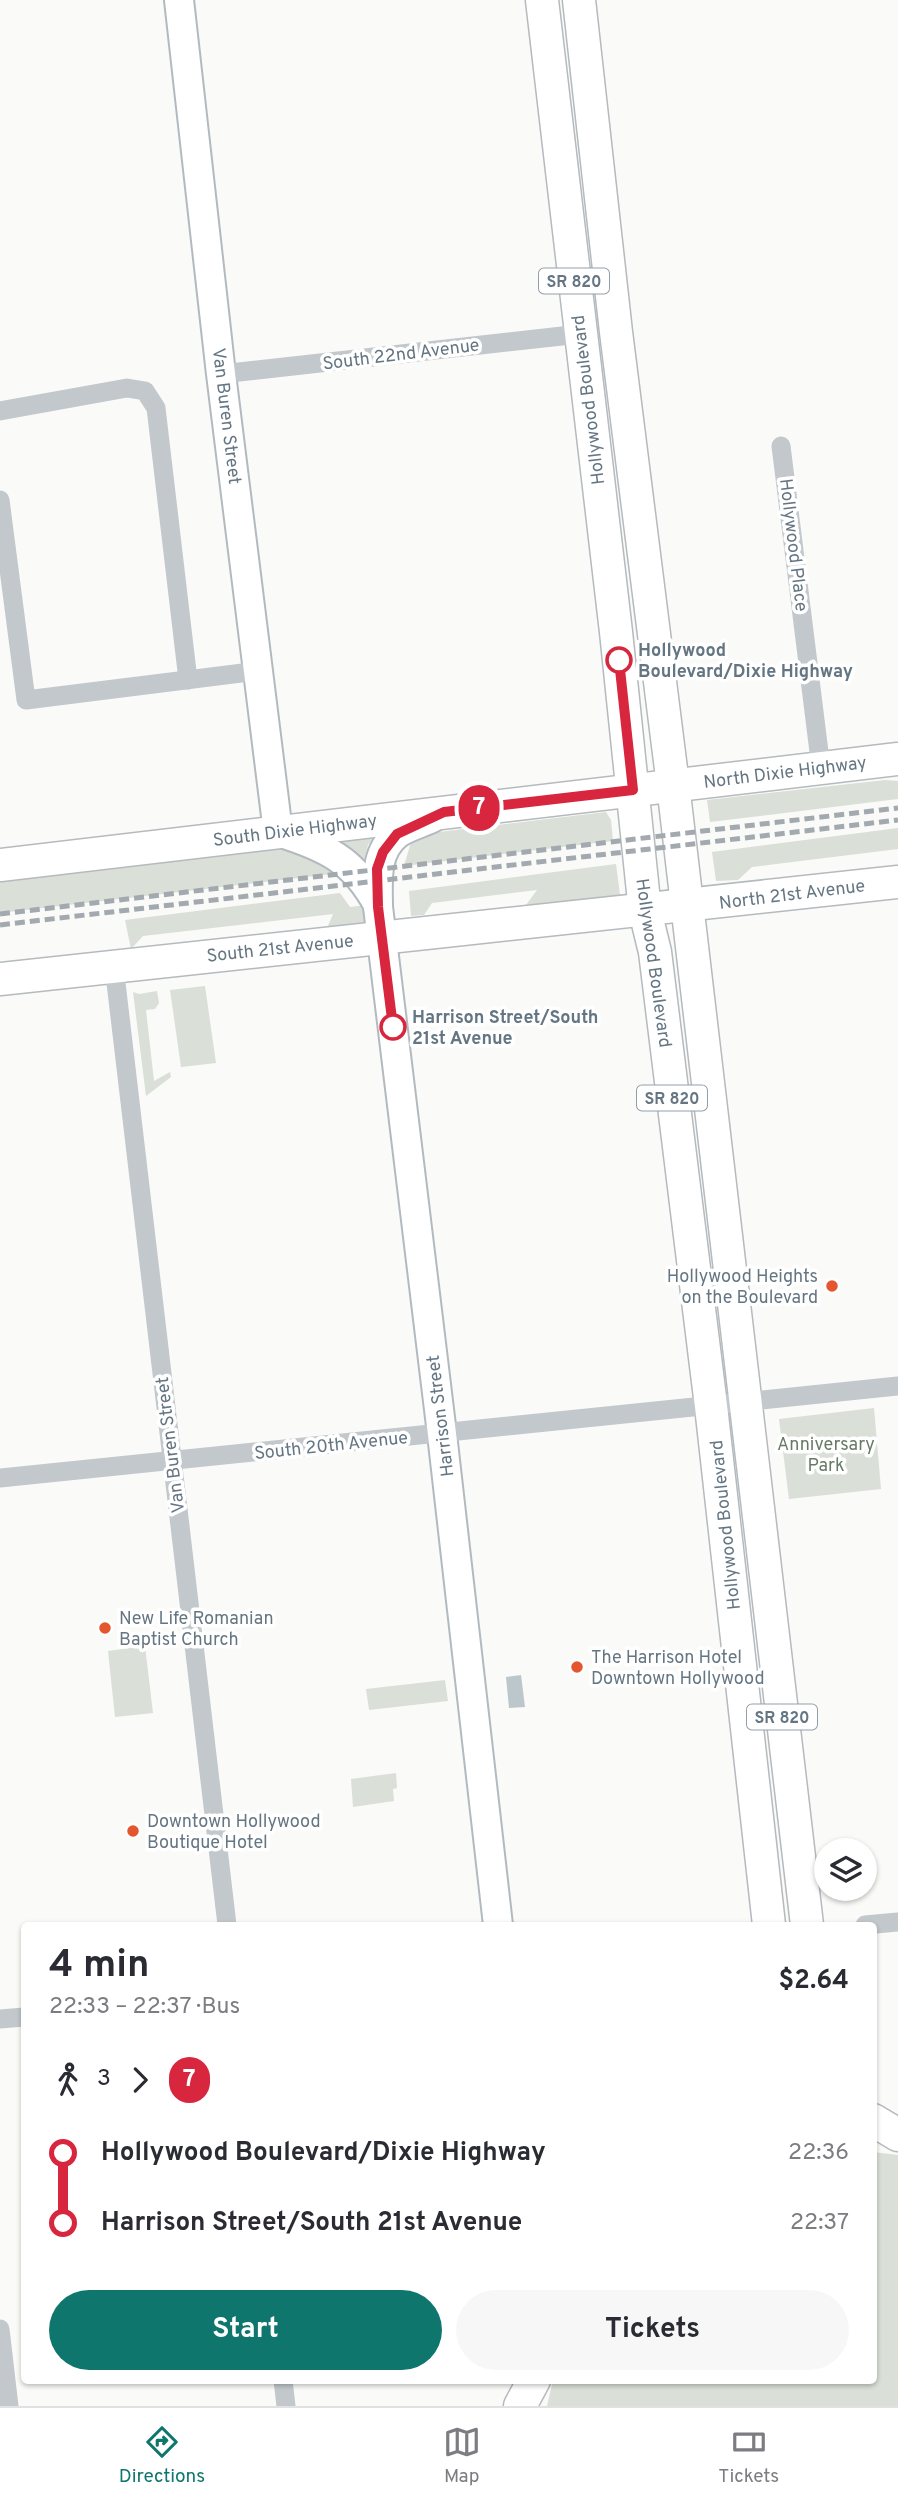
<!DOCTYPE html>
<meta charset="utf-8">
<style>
:root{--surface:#fff;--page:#f7f7f7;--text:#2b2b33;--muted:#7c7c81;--line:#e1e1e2;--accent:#0f766e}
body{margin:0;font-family:Overpass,sans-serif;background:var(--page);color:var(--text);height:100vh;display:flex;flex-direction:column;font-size:26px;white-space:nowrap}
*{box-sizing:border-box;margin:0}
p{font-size:23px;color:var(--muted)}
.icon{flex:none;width:38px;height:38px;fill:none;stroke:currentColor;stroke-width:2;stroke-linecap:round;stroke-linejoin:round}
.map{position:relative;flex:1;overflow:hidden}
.details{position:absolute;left:21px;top:1922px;width:856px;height:462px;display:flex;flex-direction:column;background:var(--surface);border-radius:7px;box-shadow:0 2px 5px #0004}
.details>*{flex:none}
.badge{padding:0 14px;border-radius:23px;font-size:24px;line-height:46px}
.controls{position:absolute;left:814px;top:1838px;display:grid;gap:14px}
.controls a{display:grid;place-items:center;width:63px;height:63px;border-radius:50%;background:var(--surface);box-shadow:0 2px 5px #0004;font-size:35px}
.map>.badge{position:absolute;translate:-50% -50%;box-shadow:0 0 0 4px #fff}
.legs{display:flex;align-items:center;gap:10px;height:77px;padding:0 28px;font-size:23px}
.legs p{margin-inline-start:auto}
.overview{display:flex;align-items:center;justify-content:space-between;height:119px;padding:0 28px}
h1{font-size:38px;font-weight:700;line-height:52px}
.primary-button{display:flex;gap:14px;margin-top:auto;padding:14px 28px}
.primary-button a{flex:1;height:80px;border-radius:42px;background:var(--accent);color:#fff;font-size:28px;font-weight:700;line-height:80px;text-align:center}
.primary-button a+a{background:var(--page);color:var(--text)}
ul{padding:0 28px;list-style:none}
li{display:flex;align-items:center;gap:24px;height:70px;font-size:26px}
li i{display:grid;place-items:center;width:10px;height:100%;margin:0 9px;background:currentColor}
li i::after{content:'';width:18px;height:18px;margin:-9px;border:5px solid;border-radius:50%;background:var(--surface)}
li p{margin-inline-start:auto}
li:first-child i{background:linear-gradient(#0000 50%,currentColor 0)}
li:last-child i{background:linear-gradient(currentColor 50%,#0000 0)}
.menu{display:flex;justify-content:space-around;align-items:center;height:98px;border-top:2px solid var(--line);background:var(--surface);font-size:19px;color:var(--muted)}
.menu a{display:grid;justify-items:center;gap:4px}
.menu .active{color:var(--accent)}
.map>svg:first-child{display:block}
.green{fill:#dadfd7}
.water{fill:#bbc7cb}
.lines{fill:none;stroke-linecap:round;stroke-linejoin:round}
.secondary-casing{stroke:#b3babf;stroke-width:32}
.primary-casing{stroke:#b5babe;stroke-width:35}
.street{stroke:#c3c8cc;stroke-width:19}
.secondary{stroke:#fff;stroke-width:28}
.primary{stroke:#fff;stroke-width:32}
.rail{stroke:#a2aab0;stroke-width:5;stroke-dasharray:10 5;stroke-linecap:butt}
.line-1-casing{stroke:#fff;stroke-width:16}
.line-1{stroke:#d7263d;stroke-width:10}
.stop-1-dot{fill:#fff;stroke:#d7263d;stroke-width:3.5}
.poi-dot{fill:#e4572e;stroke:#fff;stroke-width:2.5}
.labels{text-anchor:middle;stroke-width:7;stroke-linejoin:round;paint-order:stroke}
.shield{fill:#fff;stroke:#939fa8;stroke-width:2}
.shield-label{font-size:16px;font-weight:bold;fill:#657683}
.street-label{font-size:18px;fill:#657683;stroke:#fff}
.stop-label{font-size:18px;font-weight:bold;fill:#657683;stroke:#fff;text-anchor:start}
.poi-label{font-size:18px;fill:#657683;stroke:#fff;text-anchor:start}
.park-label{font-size:18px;fill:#687a64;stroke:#fff}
</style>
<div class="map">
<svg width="898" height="2406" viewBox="0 0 898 2406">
<rect width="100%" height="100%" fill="#fafaf8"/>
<!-- green -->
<g class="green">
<polygon points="885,780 898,781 898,799 710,822 707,800"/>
<polygon points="606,812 611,820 613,841 404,866 413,835"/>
<polygon points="898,828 898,849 752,867 738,880 716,881 712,852"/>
<polygon points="378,830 368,845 363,863 326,836"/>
<polygon points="291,842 341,873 0,913 0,877"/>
<polygon points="616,864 620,895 526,905 537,890 432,903 424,915 411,916 409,891"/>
<polygon points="340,893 350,907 368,905 368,923 327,928 333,914 143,936 131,949 125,920"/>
<polygon points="205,986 216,1063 181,1067 170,990"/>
<polygon points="157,991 159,1003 155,1009 146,1010 154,1081 170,1072 171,1077 146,1096 133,992 139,994"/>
<polygon points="874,1408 881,1489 789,1499 779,1419"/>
<polygon points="145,1646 153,1713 115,1717 108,1651"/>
<polygon points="445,1680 448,1701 369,1710 366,1689"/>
<polygon points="396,1773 397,1788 393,1789 394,1801 353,1807 351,1779"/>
<polygon points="873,2152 898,2155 898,2406 547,2406 553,2380 873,2380"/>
</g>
<!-- water -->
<polygon class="water" points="521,1675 525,1707 509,1708 506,1677"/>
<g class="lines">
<!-- secondary casing -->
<g class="secondary-casing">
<g id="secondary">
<path d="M179,0L221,374L278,832C326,847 354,860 378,905"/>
<path d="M432,818C422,823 406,827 397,834C374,853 378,881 378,907L442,1434L498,1925"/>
</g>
</g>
<!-- primary casing -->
<g class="primary-casing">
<g id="primary">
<polyline points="542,0 616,632 645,911 655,952 711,1406 769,1925"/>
<polyline points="579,0 616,332 673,785 807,1925"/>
<polyline points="0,865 898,759"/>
<path d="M0,979C299,944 599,917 898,882"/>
<polyline points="873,2120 898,2135"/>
<polyline points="520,2406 534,2380"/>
</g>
</g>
<!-- street -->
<g class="street">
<polyline points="221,374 580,334"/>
<polyline points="0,411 127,388 145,391 156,408 188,680"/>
<polyline points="781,446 821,768"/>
<polyline points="0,500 26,700 258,671"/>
<polyline points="114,966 227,1925"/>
<polyline points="0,1478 898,1386"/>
<polyline points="865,1925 898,1922"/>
<polyline points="0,2019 24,2017"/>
<polyline points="0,2329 9,2406"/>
<polyline points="283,2380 286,2406"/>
</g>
<!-- secondary -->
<use href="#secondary" class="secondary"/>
<!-- primary -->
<use href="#primary" class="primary"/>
<!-- rail -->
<g class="rail">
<polyline points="0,914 898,808"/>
<polyline points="0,925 898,820"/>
</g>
</g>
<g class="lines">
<!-- line-1 casing -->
<g class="line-1-casing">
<polyline id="line-1" points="393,1027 378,907 377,869 383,852 397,834 444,812 633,790 619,660"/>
</g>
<!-- line-1 -->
<use href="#line-1" class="line-1"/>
</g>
<!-- markers -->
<g class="stop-1-dot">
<circle cx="619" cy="660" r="12"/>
<circle cx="393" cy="1027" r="12"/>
</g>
<g class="poi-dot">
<circle cx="832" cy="1286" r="7"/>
<circle cx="105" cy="1628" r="7"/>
<circle cx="577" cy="1667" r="7"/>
<circle cx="133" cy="1831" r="7"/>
</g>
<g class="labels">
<!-- shield labels -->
<g class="shield">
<rect x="539" y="268.5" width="70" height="25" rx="5"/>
<rect x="637" y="1085.5" width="70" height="25" rx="5"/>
<rect x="747" y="1704.5" width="70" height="25" rx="5"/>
</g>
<g class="shield-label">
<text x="574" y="287">SR 820</text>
<text x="672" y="1104">SR 820</text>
<text x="782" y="1723">SR 820</text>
</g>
<!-- street labels -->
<g class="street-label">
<text transform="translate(401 354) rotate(-7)" y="6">South 22nd Avenue</text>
<text transform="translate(588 400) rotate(-97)" y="6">Hollywood Boulevard</text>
<text transform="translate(227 416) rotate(83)" y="6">Van Buren Street</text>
<text transform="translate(794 545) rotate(83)" y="6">Hollywood Place</text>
<text transform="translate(785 772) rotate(-7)" y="6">North Dixie Highway</text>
<text transform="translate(295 830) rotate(-7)" y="6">South Dixie Highway</text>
<text transform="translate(792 894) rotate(-7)" y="6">North 21st Avenue</text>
<text transform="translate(280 948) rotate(-6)" y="6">South 21st Avenue</text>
<text transform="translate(654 963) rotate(82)" y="6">Hollywood Boulevard</text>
<text transform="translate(440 1416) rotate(-97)" y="6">Harrison Street</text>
<text transform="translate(170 1445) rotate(-97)" y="6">Van Buren Street</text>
<text transform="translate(331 1445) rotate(-6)" y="6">South 20th Avenue</text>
<text transform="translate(725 1525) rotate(-96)" y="6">Hollywood Boulevard</text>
</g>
<!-- stop labels -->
<g class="stop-label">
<text x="638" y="656">Hollywood<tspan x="638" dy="21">Boulevard/Dixie Highway</tspan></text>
<text x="412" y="1023">Harrison Street/South<tspan x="412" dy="21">21st Avenue</tspan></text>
</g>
<!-- poi labels -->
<g class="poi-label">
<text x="818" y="1282" text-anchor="end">Hollywood Heights<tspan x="818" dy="21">on the Boulevard</tspan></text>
<text x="119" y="1624">New Life Romanian<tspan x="119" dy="21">Baptist Church</tspan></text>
<text x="591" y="1663">The Harrison Hotel<tspan x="591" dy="21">Downtown Hollywood</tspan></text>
<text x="147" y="1827">Downtown Hollywood<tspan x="147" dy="21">Boutique Hotel</tspan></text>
</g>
<!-- park labels -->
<g class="park-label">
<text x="826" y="1450">Anniversary<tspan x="826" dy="21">Park</tspan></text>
</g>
</g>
</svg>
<div class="controls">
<a><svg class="icon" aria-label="layers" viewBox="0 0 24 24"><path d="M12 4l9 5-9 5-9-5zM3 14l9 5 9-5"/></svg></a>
</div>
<b class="badge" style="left:479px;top:808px;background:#d7263d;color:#fff">7</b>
<section class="details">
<div class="overview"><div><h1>4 min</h1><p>22:33 – 22:37 · Bus</p></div><b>$2.64</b></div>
<div class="legs"><svg class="icon" aria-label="walk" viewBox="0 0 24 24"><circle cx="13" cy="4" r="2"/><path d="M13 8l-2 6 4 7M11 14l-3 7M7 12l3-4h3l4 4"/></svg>3<svg class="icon" aria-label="forward" viewBox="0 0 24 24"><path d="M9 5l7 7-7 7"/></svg><b class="badge" style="background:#d7263d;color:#fff">7</b></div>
<ul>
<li><i style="color:#d7263d"></i><b>Hollywood Boulevard/Dixie Highway</b><p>22:36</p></li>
<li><i style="color:#d7263d"></i><b>Harrison Street/South 21st Avenue</b><p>22:37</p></li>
</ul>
<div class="primary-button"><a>Start</a><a>Tickets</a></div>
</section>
</div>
<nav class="menu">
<a class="active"><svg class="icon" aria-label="directions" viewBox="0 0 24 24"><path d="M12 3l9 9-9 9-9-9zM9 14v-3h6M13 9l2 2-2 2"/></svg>Directions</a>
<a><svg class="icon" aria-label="map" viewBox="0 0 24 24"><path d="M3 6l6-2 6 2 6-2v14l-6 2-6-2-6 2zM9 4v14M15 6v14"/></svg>Map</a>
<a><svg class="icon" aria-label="tickets" viewBox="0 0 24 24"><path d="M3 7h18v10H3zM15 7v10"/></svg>Tickets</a>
</nav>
